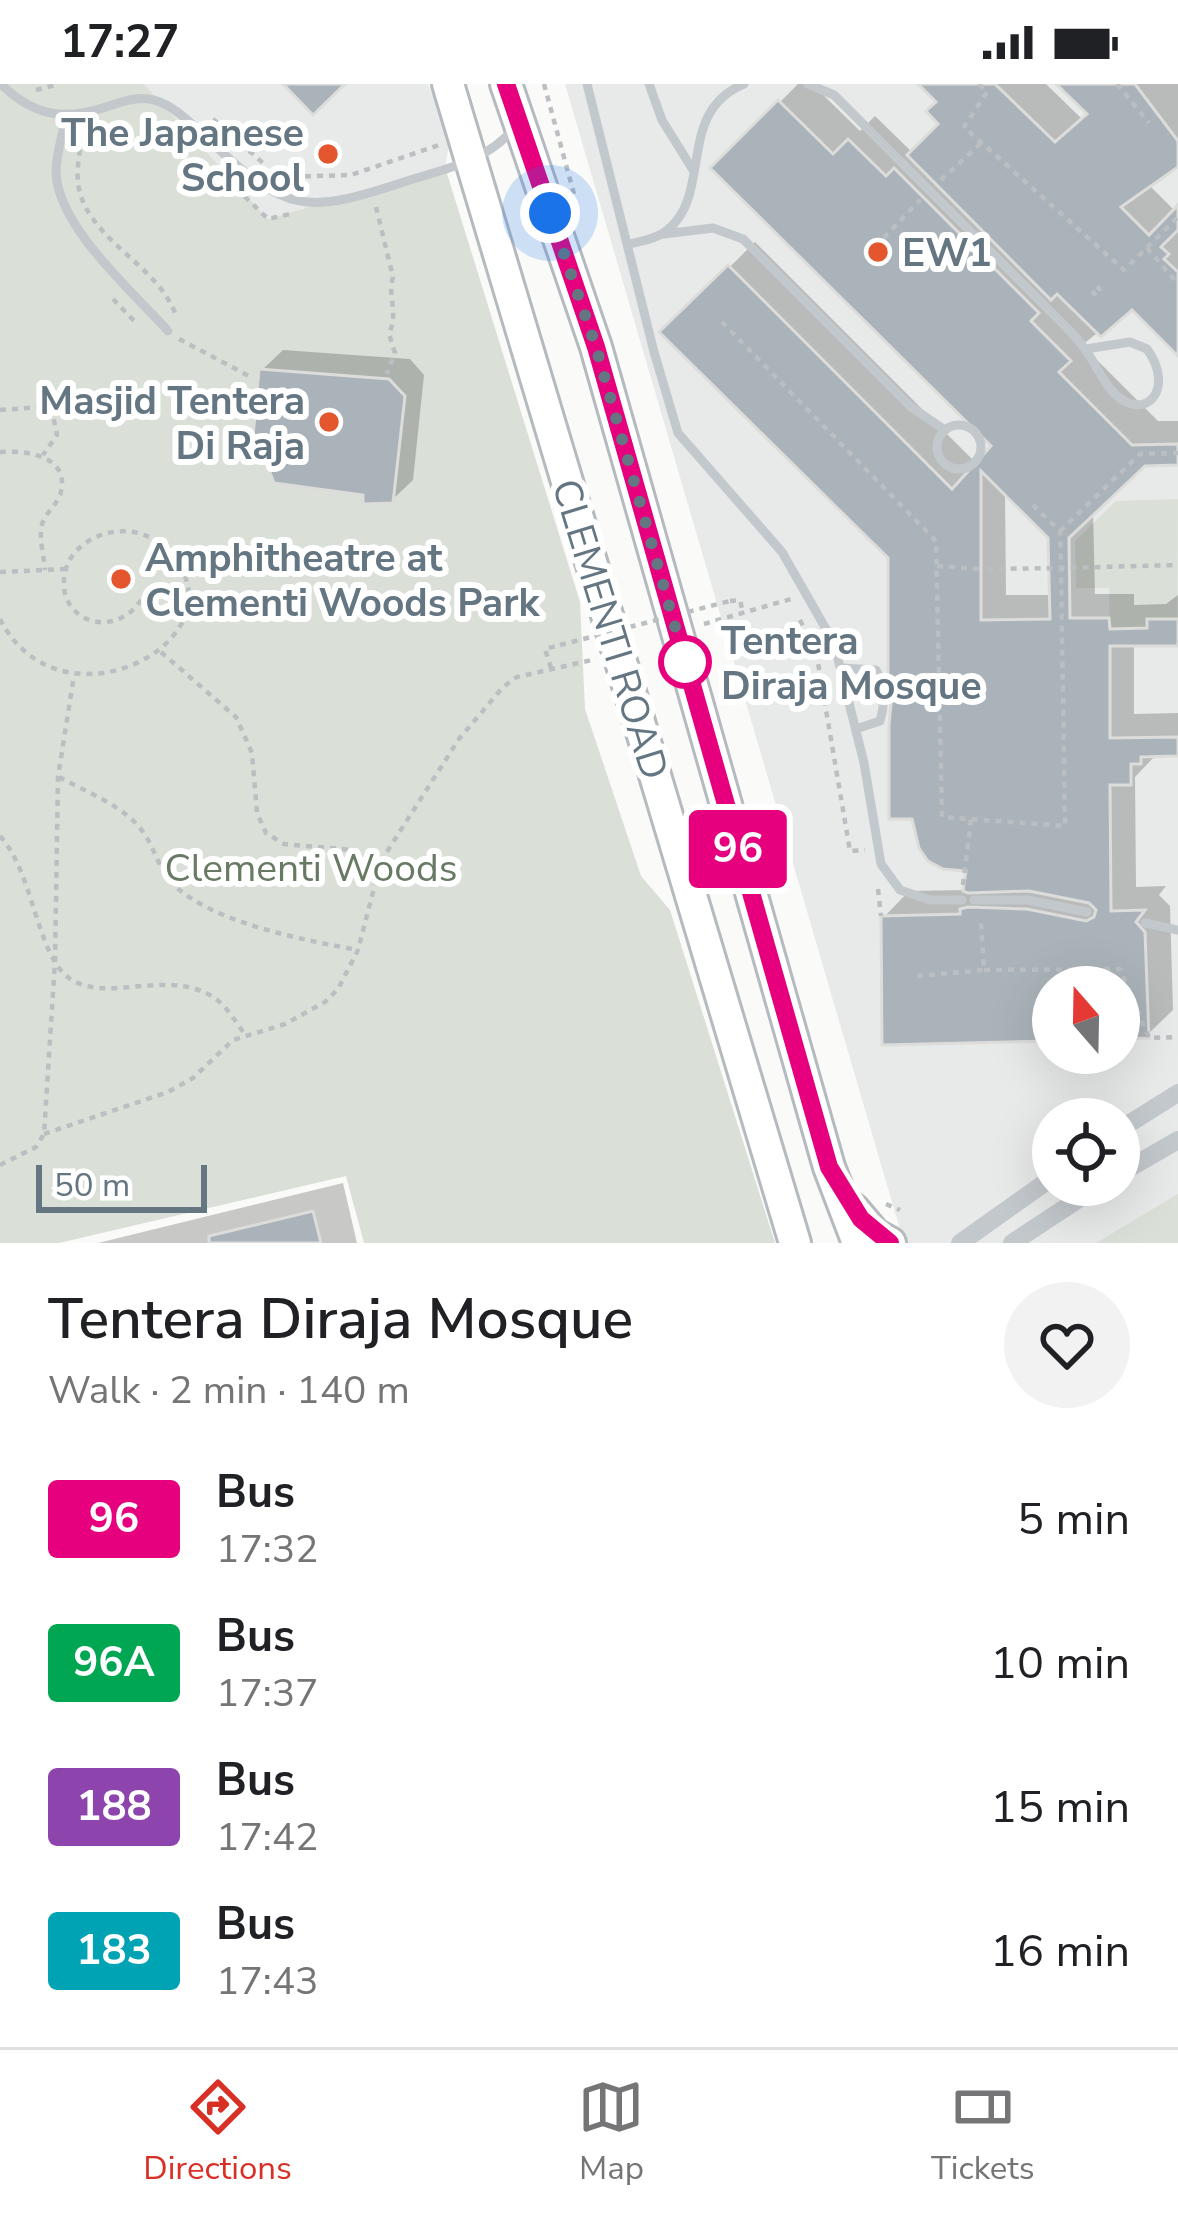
<!DOCTYPE html>
<meta charset="utf-8">
<style>
:root{--surface:#fff;--page:#f2f2f2;--text:#202124;--muted:#757577;--line:#e0e0e0;--accent:#d93025}
body{margin:0;font-family:"Nunito Sans",sans-serif;background:var(--page);color:var(--text);height:100vh;display:flex;flex-direction:column;font-size:45px;white-space:nowrap}
*{box-sizing:border-box;margin:0}
p{font-size:39px;color:var(--muted)}
.icon{flex:none;width:66px;height:66px;fill:none;stroke:currentColor;stroke-width:2;stroke-linecap:round;stroke-linejoin:round}
.map{position:relative;height:1159px;overflow:hidden}
.drawer{display:flex;flex-direction:column;background:var(--surface);flex:1}
.drawer>*{flex:none}
.badge{padding:0 24px;border-radius:9px;font-size:42px;line-height:78px}
.needle{width:78px;rotate:340deg}
.fabs{position:absolute;left:1032px;top:882px;display:grid;gap:24px}
.fabs a{display:grid;place-items:center;width:108px;height:108px;border-radius:50%;background:var(--surface);box-shadow:0 12px 48px #0002;font-size:60px}
.scale{position:absolute;left:36px;bottom:30px;width:171px;box-sizing:border-box;padding-left:12px;border:6px solid #657683;border-top:0;font-size:33px;line-height:42px;white-space:nowrap;color:#657683;-webkit-text-stroke:9px #fff;paint-order:stroke}
.you{position:absolute;width:60px;height:60px;margin:-30px;border:9px solid #fff;border-radius:50%;background:#1a73e8;box-shadow:0 0 0 18px #1a73e833}
.map>.badge{position:absolute;translate:-50% -50%;box-shadow:0 0 0 6px #fff}
.round{display:grid;place-items:center;flex:none;width:126px;height:126px;border-radius:63px;background:var(--page)}
.summary{display:flex;align-items:center;justify-content:space-between;height:204px;padding:0 48px}
h1{font-size:57px;font-weight:600;line-height:90px}
ul{padding:0;list-style:none}
li{display:flex;align-items:center;gap:36px;height:144px;padding:0 48px}
li div{flex:1}
li b{display:block;font-size:45px}
li em{font-style:normal}
li .badge{min-width:132px;font-weight:700;text-align:center}
.status{display:flex;justify-content:space-between;align-items:center;height:84px;padding:0 60px;background:var(--surface);direction:ltr}
.status svg{height:33px;fill:currentColor}
.tabs{display:flex;justify-content:space-around;align-items:center;height:168px;border-top:3px solid var(--line);background:var(--surface);font-size:33px;color:var(--muted)}
.tabs a{display:grid;justify-items:center;gap:6px}
.tabs .on{color:var(--accent)}
.map>svg:first-child{display:block}
.built{fill:#e8e9e9;fill-rule:evenodd}
.green{fill:#dadfd7}
.shadow{fill:#0003;fill-rule:evenodd}
.building{fill:#aab3b9;stroke:#dcdcda;stroke-width:3;fill-rule:evenodd}
.lines{fill:none;stroke-linecap:round;stroke-linejoin:round}
.primary-casing{stroke:#b5babe;stroke-width:36}
.path{stroke:#bbbfc2;stroke-width:4.5;stroke-dasharray:6 6;stroke-linecap:butt}
.service{stroke:#c3c8cc;stroke-width:9}
.minor{stroke:#c3c8cc;stroke-width:18}
.primary{stroke:#fff;stroke-width:30}
.path-bridge{stroke:#bbbfc2;stroke-width:4.5;stroke-dasharray:6 6;stroke-linecap:butt}
.line-casing{stroke:#fff;stroke-width:27}
.line{stroke:#e6007e;stroke-width:18}
.walk{stroke:#657683;stroke-width:12;stroke-dasharray:0 21.6}
.poi-dot{fill:#e4572e;stroke:#fff;stroke-width:4.5}
.stop-dot{fill:#fff;stroke:#e6007e;stroke-width:6}
.labels{text-anchor:middle;stroke-width:12;stroke-linejoin:round;paint-order:stroke}
.poi-label{font-size:39px;font-weight:bold;fill:#657683;stroke:#fff;text-anchor:end}
.street-label{font-size:39px;fill:#657683;stroke:#fff}
.stop-label{font-size:39px;font-weight:bold;fill:#657683;stroke:#fff;text-anchor:start}
.park-label{font-size:39px;fill:#687a64;stroke:#fff}
</style>
<div class="status"><b>17:27</b><svg viewBox="0 0 49 12"><path d="M0 12V9h3v3zM5 12V6h3v6zM10 12V3h3v9zM15 12V0h3v12zM26 1h20v11H26zM47 4h2v5h-2z"/></svg></div>
<div class="map">
<svg width="1178" height="1159" viewBox="0 0 1178 1159">
<rect width="100%" height="100%" fill="#fafaf8"/>
<!-- built -->
<g class="built">
<polygon points="144,0 428,0 450,57 445,83 268,135"/>
<path d="M565,0H1178V1159H904ZM1053,903H1119V969H1053ZM1053,1035H1119V1101H1053Z"/>
</g>
<!-- green -->
<g class="green">
<polygon points="0,0 144,0 268,135 445,83 580,518 585,625 641,792 670,826 775,1159 364,1159 346,1092 59,1159 0,1159"/>
<polygon points="1178,415 1177,535 1148,536 1147,544 1110,545 1109,504 1076,504 1075,457 1116,417"/>
<polygon points="1178,1110 1178,1159 1096,1159"/>
</g>
<!-- shadow -->
<g class="shadow">
<path d="M798,0H812L860,47L875,32L913,69L943,40L940,18L922,0H1046L1082,35L1090,29L1060,0H1178V80L1148,100L1176,128L1178,125V263L1132,222L1082,261L1158,337H1178V378L1144,379L1093,427L1095,510H1134V521L1166,520L1178,511V559H1134V630L1178,629V669L1155,672L1135,693L1136,803L1166,802L1159,811L1170,822L1173,926L1147,951L1119,952V903H1053V954L884,833L909,807L966,806L970,784L895,611L891,473L664,248L755,158L978,381L995,362L714,84ZM1005,407L1051,453L1052,511H1006Z"/>
<polygon points="283,266 410,275 424,291 413,396 392,416 366,409 262,286"/>
<polygon points="343,1099 357,1159 98,1159"/>
</g>
<!-- building -->
<g class="building">
<polygon points="283,0 345,0 313,31"/>
<polygon points="918,0 995,0 1055,58 1087,30 1056,0 1135,0 1178,57 1178,83 1121,123 1149,151 1178,121 1178,146 1161,163 1169,170 1164,175 1178,188 1178,272 1132,226 1101,253 1057,210 1051,216 907,71 938,40 926,27 936,18"/>
<path d="M778,16L833,70L848,55L886,92L894,84L1039,229L1031,237L1071,277L1059,288L1132,361L1178,360V381L1145,382L1069,454L1070,534H1109L1110,545L1147,544V535H1178V562H1110V654L1178,653V672L1141,673V680H1131V701H1110L1111,827L1145,826L1136,838L1145,848L1149,954L1119,955V903H1053V957L882,961L881,832L960,830V825L968,823L1027,825L1086,837L1094,833L1096,826L1089,819L1029,807L968,809L963,807L966,787L943,785L928,777L919,764L912,735H889V640L892,611L888,591V474L659,248L728,181L952,405L991,362L710,84ZM981,387L1048,454L1050,535L981,536Z"/>
<polygon points="259,285 389,295 405,312 393,419 363,420 363,411 274,399 263,370 252,364"/>
<polygon points="313,1127 321,1159 209,1159 209,1152"/>
</g>
<g class="lines">
<!-- primary casing -->
<g class="primary-casing">
<g id="primary">
<polyline points="448,0 795,1159"/>
<polyline points="506,0 596,263 829,1083 858,1159"/>
<polyline points="853,1125 875,1151 890,1159"/>
</g>
</g>
<!-- path -->
<g class="path">
<polyline points="544,0 574,110"/>
<polyline points="979,0 987,8 964,43 1124,186 1178,133"/>
<polyline points="1117,0 1149,39"/>
<polyline points="36,6 59,0"/>
<polyline points="213,35 263,79"/>
<path d="M84,42C81,63 74,88 80,109C94,158 157,182 175,229"/>
<polyline points="281,93 351,91 439,61"/>
<polyline points="941,96 981,59"/>
<polyline points="236,104 268,135 290,130"/>
<path d="M376,123L393,193C387,214 399,227 389,250L395,269L387,290"/>
<polyline points="1147,164 1178,200"/>
<polyline points="867,171 920,116"/>
<polyline points="1097,202 1102,208"/>
<polyline points="1092,207 1097,213"/>
<polyline points="113,215 138,241"/>
<polyline points="722,238 936,457 942,733 1065,742 1061,484 981,485"/>
<polyline points="179,255 249,292"/>
<polyline points="0,326 42,323 53,331 57,351 43,371"/>
<path d="M0,368C27,366 72,372 60,411C55,424 42,431 41,446C40,459 44,473 45,486"/>
<polyline points="1033,421 1060,447 1061,484 1178,481"/>
<polyline points="1060,447 1140,370 1178,369"/>
<polyline points="937,482 979,485"/>
<polyline points="0,488 66,485"/>
<polyline points="730,517 740,516 743,529"/>
<path d="M0,535C62,657 256,550 165,464C151,451 134,445 114,448C94,450 71,465 66,485C51,536 117,561 144,511"/>
<polyline points="800,536 817,573 850,767 865,766"/>
<polyline points="704,540 791,515"/>
<polyline points="161,568 236,633 252,669 257,729 266,749 284,760 352,766 381,777"/>
<polyline points="551,584 545,565 560,561"/>
<path d="M59,693C86,708 125,722 143,748C156,766 159,788 176,803C218,840 304,856 358,866"/>
<path d="M0,752C34,789 36,870 69,894C107,921 170,882 216,915C228,924 237,940 246,952"/>
<polyline points="963,801 971,735"/>
<polyline points="878,805 881,832"/>
<polyline points="984,886 1120,885 1149,954 1178,953"/>
<polyline points="917,892 984,886 981,838"/>
<polyline points="44,1050 168,1008 193,994 233,956 285,940 325,918 338,905 358,866 381,777 459,655 503,603 517,593 596,575"/>
<polyline points="0,1081 36,1063 44,1050 55,877 58,693 74,591"/>
<polyline points="886,1120 900,1126"/>
</g>
<!-- service -->
<g class="service">
<path d="M1,0C34,33 66,37 109,22C124,17 138,12 154,16C175,22 190,39 206,53C287,131 305,131 410,96C449,84 489,76 515,43"/>
<polyline points="587,0 654,268 678,349 782,468 834,559 864,679 881,780 900,806 930,816 962,816"/>
<polyline points="649,0 662,36 693,86"/>
<path d="M808,0L834,11L1061,238C1070,247 1080,257 1087,268C1096,281 1103,298 1114,309C1145,340 1176,305 1147,265L1130,258L1086,265"/>
<path d="M66,32C63,50 56,70 56,88C57,142 133,208 168,247"/>
<polyline points="664,150 713,144 743,155 911,323 945,346"/>
<path d="M630,160C642,157 656,155 666,147C714,111 675,28 744,0"/>
<circle cx="959" cy="363" r="22"/>
<path d="M842,584L876,586C885,602 885,620 880,637L856,645"/>
<polyline points="974,816 1028,816 1087,828"/>
<polyline points="1145,839 1178,846"/>
</g>
<!-- minor -->
<g class="minor">
<polyline points="1119,1046 1178,1009"/>
<polyline points="1119,1090 1178,1056"/>
<polyline points="960,1159 1053,1093"/>
<polyline points="1012,1159 1100,1101"/>
</g>
<!-- primary -->
<use href="#primary" class="primary"/>
<!-- path-bridge -->
<polyline class="path-bridge" points="560,561 730,517"/>
</g>
<g class="lines">
<!-- line casing -->
<g class="line-casing">
<polyline id="line" points="506,0 596,263 829,1083 861,1135 890,1159"/>
</g>
<!-- line -->
<use href="#line" class="line"/>
<!-- walk -->
<polyline class="walk" points="550,129 596,263 685,578"/>
</g>
<!-- markers -->
<g class="poi-dot">
<circle cx="328" cy="70" r="12"/>
<circle cx="878" cy="168" r="12"/>
<circle cx="329" cy="338" r="12"/>
<circle cx="121" cy="495" r="12"/>
</g>
<circle class="stop-dot" cx="685" cy="578" r="24"/>
<g class="labels">
<!-- poi labels -->
<g class="poi-label">
<text x="304" y="62">The Japanese<tspan x="304" dy="45">School</tspan></text>
<text x="902" y="182" text-anchor="start">EW1</text>
<text x="305" y="330">Masjid Tentera<tspan x="305" dy="45">Di Raja</tspan></text>
<text x="145" y="487" text-anchor="start">Amphitheatre at<tspan x="145" dy="45">Clementi Woods Park</tspan></text>
</g>
<!-- street labels -->
<g class="street-label">
<text transform="translate(611 545) rotate(73)" y="14">CLEMENTI ROAD</text>
</g>
<!-- stop labels -->
<g class="stop-label">
<text x="721" y="570">Tentera<tspan x="721" dy="45">Diraja Mosque</tspan></text>
</g>
<!-- park labels -->
<g class="park-label">
<text x="311" y="797">Clementi Woods</text>
</g>
</g>
</svg>
<div class="fabs">
<a><svg class="needle" viewBox="-14 -14 28 28"><path d="M0-13l5 13h-10z" fill="#e53935"/><path d="M0 13l5-13h-10z" fill="#757577"/></svg></a>
<a><svg class="icon" aria-label="locate" viewBox="0 0 24 24"><circle cx="12" cy="12" r="6"/><path d="M12 2v4M12 18v4M2 12h4M18 12h4"/></svg></a>
</div>
<div class="scale">50 m</div>
<div class="you" style="left:550px;top:129px"></div>
<b class="badge" style="left:738px;top:765px;background:#e6007e;color:#fff">96</b>
</div>
<section class="drawer">
<div class="summary"><div><h1>Tentera Diraja Mosque</h1><p>Walk · 2 min · 140 m</p></div><a class="round"><svg class="icon" aria-label="heart" viewBox="0 0 24 24"><path d="M12 20l-8-8c-3-5 5-10 8-4 3-6 11-1 8 4z"/></svg></a></div>
<ul>
<li><span class="badge" style="background:#e6007e;color:#fff">96</span><div><b>Bus</b><p>17:32</p></div><em>5 min</em></li>
<li><span class="badge" style="background:#00a651;color:#fff">96A</span><div><b>Bus</b><p>17:37</p></div><em>10 min</em></li>
<li><span class="badge" style="background:#8e44ad;color:#fff">188</span><div><b>Bus</b><p>17:42</p></div><em>15 min</em></li>
<li><span class="badge" style="background:#00a3b4;color:#fff">183</span><div><b>Bus</b><p>17:43</p></div><em>16 min</em></li>
</ul>
</section>
<nav class="tabs">
<a class="on"><svg class="icon" aria-label="directions" viewBox="0 0 24 24"><path d="M12 3l9 9-9 9-9-9zM9 14v-3h6M13 9l2 2-2 2"/></svg>Directions</a>
<a><svg class="icon" aria-label="map" viewBox="0 0 24 24"><path d="M3 6l6-2 6 2 6-2v14l-6 2-6-2-6 2zM9 4v14M15 6v14"/></svg>Map</a>
<a><svg class="icon" aria-label="tickets" viewBox="0 0 24 24"><path d="M3 7h18v10H3zM15 7v10"/></svg>Tickets</a>
</nav>
